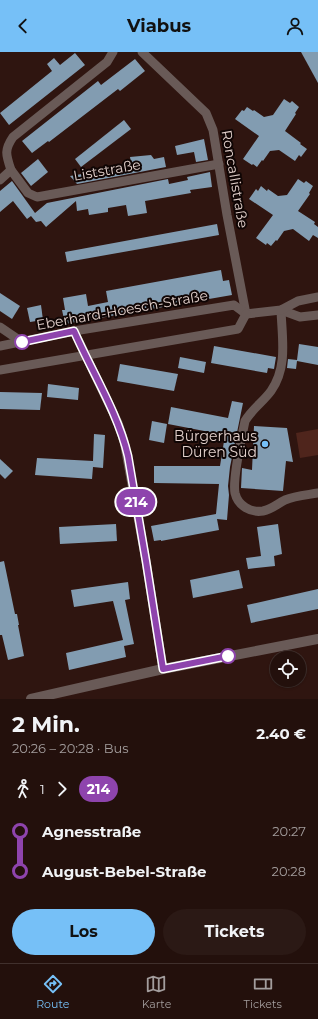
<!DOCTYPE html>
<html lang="de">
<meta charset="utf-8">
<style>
:root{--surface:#23100c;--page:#2b1915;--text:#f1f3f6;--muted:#a39d9d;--line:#40302d;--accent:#76c0f7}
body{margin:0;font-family:Montserrat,sans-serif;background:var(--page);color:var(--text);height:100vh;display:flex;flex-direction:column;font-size:15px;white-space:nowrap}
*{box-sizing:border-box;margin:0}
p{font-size:13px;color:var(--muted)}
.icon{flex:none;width:22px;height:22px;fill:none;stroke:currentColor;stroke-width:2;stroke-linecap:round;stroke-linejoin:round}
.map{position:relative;height:647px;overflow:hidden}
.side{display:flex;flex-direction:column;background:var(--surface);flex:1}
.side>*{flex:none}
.badge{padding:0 8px;border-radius:13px;font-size:14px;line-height:26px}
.tools{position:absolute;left:270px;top:599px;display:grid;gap:8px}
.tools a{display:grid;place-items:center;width:36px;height:36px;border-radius:50%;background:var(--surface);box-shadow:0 1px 3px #0004,0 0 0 1px var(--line);font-size:20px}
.map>.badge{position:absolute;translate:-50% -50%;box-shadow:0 0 0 2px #fff}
.legs{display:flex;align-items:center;gap:6px;height:44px;padding:0 12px;font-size:13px}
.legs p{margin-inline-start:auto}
.head{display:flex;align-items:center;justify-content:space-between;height:68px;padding:0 12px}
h1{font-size:22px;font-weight:700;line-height:30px}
.button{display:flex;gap:8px;margin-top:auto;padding:8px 12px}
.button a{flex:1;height:46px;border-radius:24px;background:var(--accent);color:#111;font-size:16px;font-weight:700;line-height:46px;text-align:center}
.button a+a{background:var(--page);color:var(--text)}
ul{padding:0 12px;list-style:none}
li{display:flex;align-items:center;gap:14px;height:40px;font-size:15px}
li i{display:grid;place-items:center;width:6px;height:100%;margin:0 5px;background:currentColor}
li i::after{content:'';width:10px;height:10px;margin:-5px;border:3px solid;border-radius:50%;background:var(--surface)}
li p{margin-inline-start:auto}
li:first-child i{background:linear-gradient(#0000 50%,currentColor 0)}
li:last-child i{background:linear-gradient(currentColor 50%,#0000 0)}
header{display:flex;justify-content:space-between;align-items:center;height:52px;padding:0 12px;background:var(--accent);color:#111;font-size:18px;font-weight:700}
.dock{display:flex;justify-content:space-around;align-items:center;height:56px;border-top:1px solid var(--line);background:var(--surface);font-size:11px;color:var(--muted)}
.dock a{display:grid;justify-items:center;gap:2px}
.dock .selected{color:var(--accent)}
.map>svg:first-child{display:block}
.green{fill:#4f251c}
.building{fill:#829cb1}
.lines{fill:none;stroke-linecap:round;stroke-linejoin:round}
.minor{stroke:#695a57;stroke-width:9}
.tertiary{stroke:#695a57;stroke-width:10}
.line-1-casing{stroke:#fff;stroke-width:9}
.line-1{stroke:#8e44ad;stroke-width:6}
.stop-1-dot{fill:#fff;stroke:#8e44ad;stroke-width:2}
.poi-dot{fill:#76c0f7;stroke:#0f0504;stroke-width:1.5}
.labels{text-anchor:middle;stroke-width:4;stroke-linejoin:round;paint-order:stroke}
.street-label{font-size:14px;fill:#e2d0cb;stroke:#0f0504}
.poi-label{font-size:14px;fill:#e2d0cb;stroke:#0f0504;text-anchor:end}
</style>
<header><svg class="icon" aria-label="back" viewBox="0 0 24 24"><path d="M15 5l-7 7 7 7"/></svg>Viabus<svg class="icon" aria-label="person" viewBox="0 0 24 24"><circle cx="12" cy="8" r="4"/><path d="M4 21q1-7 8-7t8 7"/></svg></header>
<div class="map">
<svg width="318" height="647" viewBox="0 0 318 647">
<rect width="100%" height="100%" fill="#2f1510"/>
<!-- green -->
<polygon class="green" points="318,377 318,403 300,406 296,381"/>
<!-- building -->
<g class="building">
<polygon points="301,0 318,0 318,31"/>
<polygon points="75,1 85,13 9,73 0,61 52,19 47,12 54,6 60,13"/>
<polygon points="135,7 145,19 120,39 118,37 49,90 48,89 32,101 22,89 98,29 101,33"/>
<polygon points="284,47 290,51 292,49 299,55 295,61 296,62 285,79 301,91 300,92 307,97 301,105 299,103 295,109 279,98 270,99 263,109 262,108 257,115 253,112 252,113 243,107 259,84 235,67 242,58 244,59 247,55 253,59 254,58 264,65 273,63"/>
<polygon points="124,68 131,77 81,115 75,107"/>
<polygon points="204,87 208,108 196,110 194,100 177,103 175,94"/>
<polygon points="151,103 154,107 164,105 166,115 77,132 70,124 118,116 117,114 131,111 130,105"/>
<polygon points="38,107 48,120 31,134 21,121"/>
<polygon points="210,120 212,135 190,138 191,141 145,149 147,161 128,164 126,153 108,156 108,160 89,163 88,157 77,159 76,149 46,175 41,169 36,170 31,164 27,167 13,149 0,160 0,139 12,129 35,161 47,151 168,127 169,132 188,128 187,125"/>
<polygon points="298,127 304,131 306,129 313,134 309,141 310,142 298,159 315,170 314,172 318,175 318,186 313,183 309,189 293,177 284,179 277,189 276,188 271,194 267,191 266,193 256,186 273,163 249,147 256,137 258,139 261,134 267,139 268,137 278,144 287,143"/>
<polygon points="217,172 219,183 67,210 65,200"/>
<polygon points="221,218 223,229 229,228 232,243 65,272 62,258 65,258 63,246 86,242 88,254 108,250 106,239"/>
<polygon points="0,241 20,254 12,267 0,259"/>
<polygon points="41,253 43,268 30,270 27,256"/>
<polygon points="299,292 318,295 318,313 297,309 296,317 287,316 288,307 297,308"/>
<polygon points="214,294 276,305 274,317 268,316 267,321 211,311"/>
<polygon points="180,305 206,310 204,321 178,316"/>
<polygon points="120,312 178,322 174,339 117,329"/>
<polygon points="48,332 79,336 78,348 47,345"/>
<polygon points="0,340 42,341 40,358 0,357"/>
<polygon points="232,349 243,351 230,415 228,434 229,443 227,468 217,467 219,478 161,489 161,488 154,489 151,474 216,462 219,432 154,431 154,414 220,414 225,383 168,372 171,355 228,366"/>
<polygon points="152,369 167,372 164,391 149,388"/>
<polygon points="254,374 287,376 293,410 286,409 283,439 241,436 242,416 252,418"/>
<polygon points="94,382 105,383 103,416 93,415 92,427 35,423 37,406 93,409"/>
<polygon points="0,407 13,419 5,427 0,422"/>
<polygon points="116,472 117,489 60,492 59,475"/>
<polygon points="278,472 282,502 274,504 275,514 248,517 246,506 261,504 257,475"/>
<polygon points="4,509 15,562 17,562 19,573 18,573 24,604 8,608 2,583 0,583 0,510"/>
<polygon points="239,518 243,536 193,546 190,528"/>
<polygon points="128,530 130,547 125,548 134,592 124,594 126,605 69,618 66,601 123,588 113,549 74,555 71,538"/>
<polygon points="318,537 318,557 251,571 247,553"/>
</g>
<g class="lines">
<!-- minor -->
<g class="minor">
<polyline points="142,0 206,61 213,78 227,163 246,262"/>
<polyline points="11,118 28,141 37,145 219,112"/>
<path d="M0,128L11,118C6,103 4,98 13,85L107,10L113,0"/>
<path d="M281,258C282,286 288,315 271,339C263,350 252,357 245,369C242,385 232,426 235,441C238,454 251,461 263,459C272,457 277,452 285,448C295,444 307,443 318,441"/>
<polyline points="281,258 300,265 318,263"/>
<polyline points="0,275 22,290"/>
<polyline points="74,279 118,371 124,389 146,509 163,617"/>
<polyline points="0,294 74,279 234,253 246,262 281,258 298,249 318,245"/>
<polyline points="0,318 238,277 246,262"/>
</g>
<!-- tertiary -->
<polyline class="tertiary" points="31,647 163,617 318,587"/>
</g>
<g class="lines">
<!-- line-1 casing -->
<g class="line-1-casing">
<path id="line-1" d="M22,290L74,279C92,320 118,361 128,404L146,509L163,617L228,604"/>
</g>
<!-- line-1 -->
<use href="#line-1" class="line-1"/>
</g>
<!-- markers -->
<g class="stop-1-dot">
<circle cx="22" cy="290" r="7"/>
<circle cx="228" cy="604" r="7"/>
</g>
<circle class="poi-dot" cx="265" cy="392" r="4"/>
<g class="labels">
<!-- street labels -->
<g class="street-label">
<text transform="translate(107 118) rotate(-10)" y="5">Liststraße</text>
<text transform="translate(235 127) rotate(80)" y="5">Roncallistraße</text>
<text transform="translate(122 258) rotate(-10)" y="5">Eberhard-Hoesch-Straße</text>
</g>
<!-- poi labels -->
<g class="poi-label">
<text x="257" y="389">Bürgerhaus<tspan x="257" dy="16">Düren Süd</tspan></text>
</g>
</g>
</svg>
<div class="tools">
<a><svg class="icon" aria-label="locate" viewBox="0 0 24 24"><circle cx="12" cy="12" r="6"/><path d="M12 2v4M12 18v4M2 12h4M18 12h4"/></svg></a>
</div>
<b class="badge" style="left:136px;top:450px;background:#8e44ad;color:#fff">214</b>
</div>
<section class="side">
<div class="head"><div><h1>2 Min.</h1><p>20:26 – 20:28 · Bus</p></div><b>2.40 €</b></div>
<div class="legs"><svg class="icon" aria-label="walk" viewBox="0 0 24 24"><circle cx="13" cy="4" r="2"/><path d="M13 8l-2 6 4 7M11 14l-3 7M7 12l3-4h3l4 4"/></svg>1<svg class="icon" aria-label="forward" viewBox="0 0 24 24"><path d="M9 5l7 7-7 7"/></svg><b class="badge" style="background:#8e44ad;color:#fff">214</b></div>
<ul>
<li><i style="color:#8e44ad"></i><b>Agnesstraße</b><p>20:27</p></li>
<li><i style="color:#8e44ad"></i><b>August-Bebel-Straße</b><p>20:28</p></li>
</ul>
<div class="button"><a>Los</a><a>Tickets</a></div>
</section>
<nav class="dock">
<a class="selected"><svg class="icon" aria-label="directions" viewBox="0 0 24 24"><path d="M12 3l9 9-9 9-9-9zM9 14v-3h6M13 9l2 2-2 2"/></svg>Route</a>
<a><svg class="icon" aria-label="map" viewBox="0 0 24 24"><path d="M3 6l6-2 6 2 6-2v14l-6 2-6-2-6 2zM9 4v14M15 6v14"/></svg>Karte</a>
<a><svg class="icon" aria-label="tickets" viewBox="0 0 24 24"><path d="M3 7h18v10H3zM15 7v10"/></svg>Tickets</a>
</nav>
